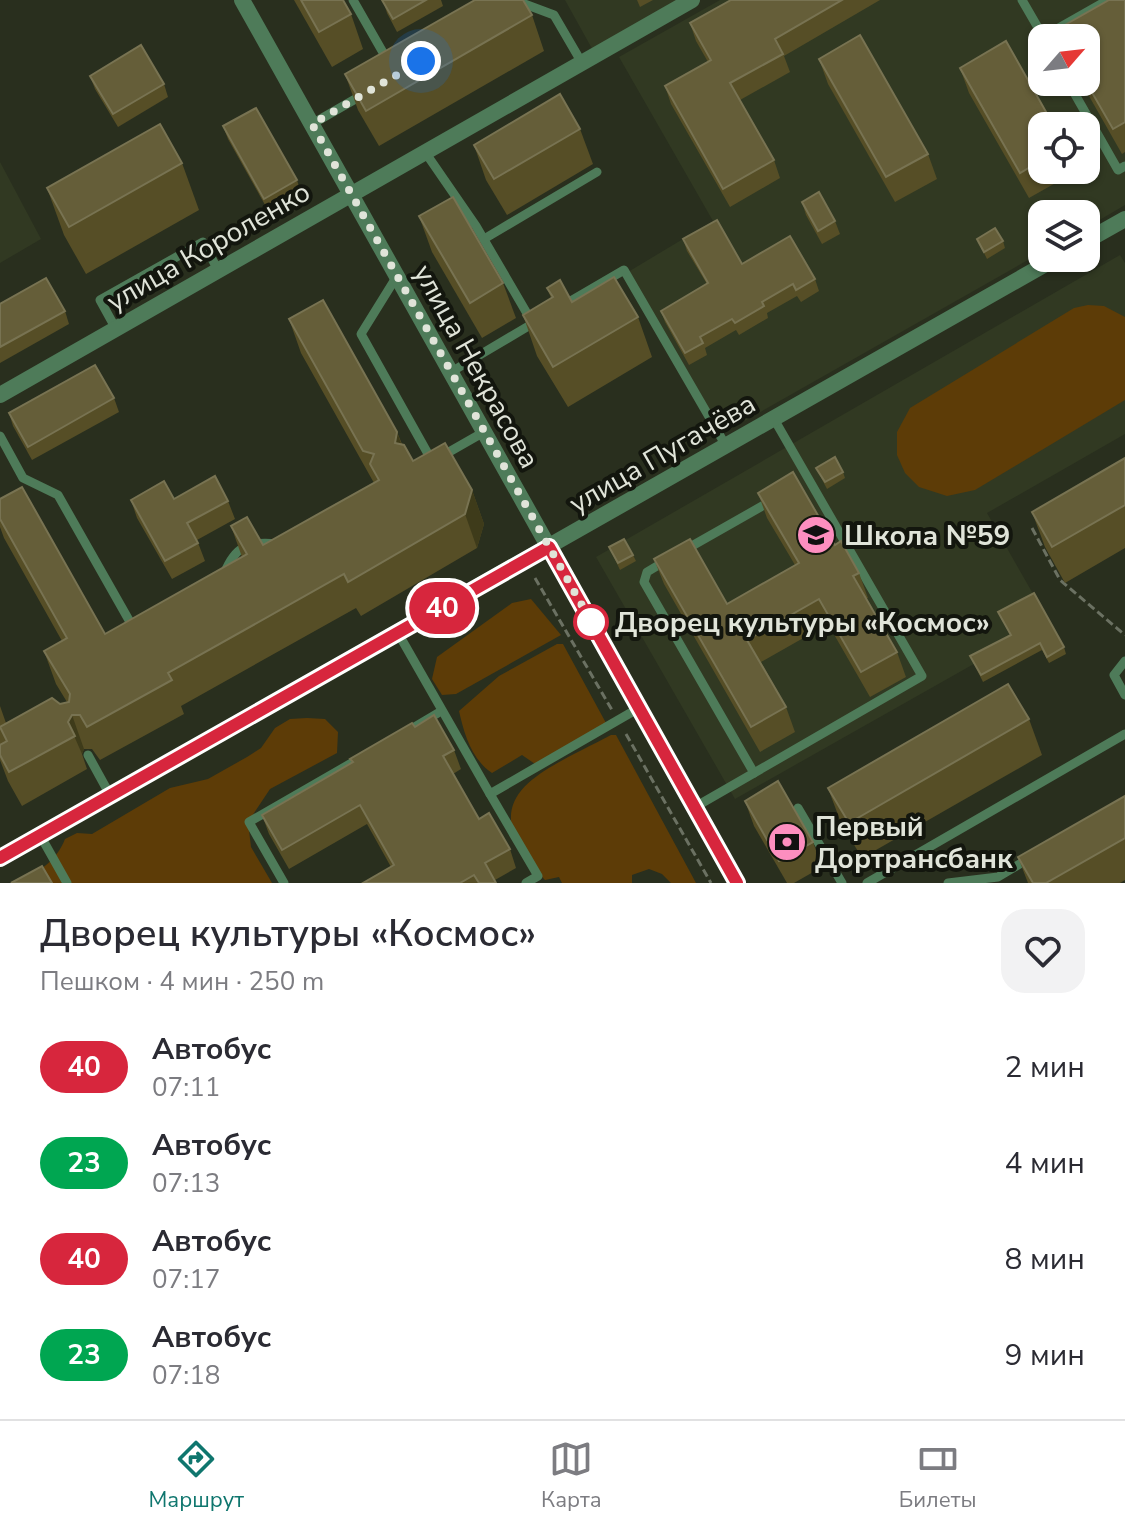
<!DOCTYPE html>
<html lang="ru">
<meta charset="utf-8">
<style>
:root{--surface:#fff;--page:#f2f2f3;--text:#2b2b33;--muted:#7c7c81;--line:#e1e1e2;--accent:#0f766e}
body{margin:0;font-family:"Nunito Sans",sans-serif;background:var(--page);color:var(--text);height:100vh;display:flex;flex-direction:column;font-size:30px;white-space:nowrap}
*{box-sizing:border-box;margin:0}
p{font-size:26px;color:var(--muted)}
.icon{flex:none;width:44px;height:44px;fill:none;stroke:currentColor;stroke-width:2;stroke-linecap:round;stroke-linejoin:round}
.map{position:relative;height:883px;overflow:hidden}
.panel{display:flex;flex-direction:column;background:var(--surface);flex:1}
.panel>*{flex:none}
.badge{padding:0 16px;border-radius:26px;font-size:28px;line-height:52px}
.needle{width:52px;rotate:62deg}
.buttons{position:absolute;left:1028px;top:24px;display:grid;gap:16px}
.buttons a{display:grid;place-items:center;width:72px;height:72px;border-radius:16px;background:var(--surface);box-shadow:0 2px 6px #0004;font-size:40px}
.you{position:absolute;width:40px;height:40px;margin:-20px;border:6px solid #fff;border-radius:50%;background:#1a73e8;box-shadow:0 0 0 12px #1a73e833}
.map>.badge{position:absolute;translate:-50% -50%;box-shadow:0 0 0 4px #fff}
.round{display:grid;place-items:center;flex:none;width:84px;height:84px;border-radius:24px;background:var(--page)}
.summary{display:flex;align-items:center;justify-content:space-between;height:136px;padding:0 40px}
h1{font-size:38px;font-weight:600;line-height:60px}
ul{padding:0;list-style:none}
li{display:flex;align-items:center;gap:24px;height:96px;padding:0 40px}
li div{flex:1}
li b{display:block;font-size:30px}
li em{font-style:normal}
li .badge{min-width:88px;font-weight:700;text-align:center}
.tabs{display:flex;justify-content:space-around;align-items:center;height:112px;border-top:2px solid var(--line);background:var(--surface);font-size:22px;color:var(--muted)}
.tabs a{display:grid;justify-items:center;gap:4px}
.tabs .active{color:var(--accent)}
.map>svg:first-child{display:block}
.built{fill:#313922;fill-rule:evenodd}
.green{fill:#5d3c07}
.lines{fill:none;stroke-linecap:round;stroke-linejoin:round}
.path{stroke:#6b7162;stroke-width:3;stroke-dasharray:8 4;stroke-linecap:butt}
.lane{stroke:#4e7b59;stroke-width:9}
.street{stroke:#4e7b59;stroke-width:16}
.wall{fill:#564e26}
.shaded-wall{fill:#3e3b1a}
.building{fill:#655e39;stroke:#787352;stroke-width:2}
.line-casing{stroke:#fff;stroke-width:18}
.line{stroke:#d7263d;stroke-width:12}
.walk{stroke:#e0e4d9;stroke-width:8;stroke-dasharray:0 14.4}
.stop-dot{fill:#fff;stroke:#d7263d;stroke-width:4}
.labels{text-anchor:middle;stroke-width:8;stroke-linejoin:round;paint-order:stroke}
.street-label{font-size:28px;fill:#e0e4d9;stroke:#13160e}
.poi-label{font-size:28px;font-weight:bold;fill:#e0e4d9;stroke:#13160e;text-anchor:start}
.stop-label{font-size:28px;font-weight:bold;fill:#e0e4d9;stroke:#13160e;text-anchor:start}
</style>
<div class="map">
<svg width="1125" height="883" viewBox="0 0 1125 883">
<rect width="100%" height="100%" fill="#292f1e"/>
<!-- built -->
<g class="built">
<polygon points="565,0 687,0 595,54"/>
<path d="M720,0H1125V205L1086,228V214H1042V252L718,436L628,272L713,221L619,57ZM1042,38H1086V82H1042ZM1042,126H1086V170H1042Z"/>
<polygon points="0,162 41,239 0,263"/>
<polygon points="1120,255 1125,263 1125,434 987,513 1036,599 1001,618 1032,631 735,799 596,557"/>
</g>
<!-- green -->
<g class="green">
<polygon points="1088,305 1104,306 1125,317 1125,400 975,490 947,496 919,487 905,473 897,455 897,432 910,408 1074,308"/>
<polygon points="531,599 561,635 456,694 442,695 432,679 437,657 512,603"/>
<path d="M557,644H563L606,723L538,766L522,755L492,773C471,759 464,733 459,711L499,676Z"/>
<path d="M307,718L325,719L338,732L337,753L270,789L248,822L251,847L272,883H17C38,872 56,862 65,839L77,833L92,834L170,788L208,779L247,757L261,748L275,728L290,719Z"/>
<path d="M611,735H616L696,883H671L662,874L649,869L632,875V883H562L559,877L545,880C465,795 542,772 611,735Z"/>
</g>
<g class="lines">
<!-- path -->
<g class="path">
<polyline points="1032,528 1060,580 1125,635"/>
<polyline points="535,578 612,710"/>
<polyline points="626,734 711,883"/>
</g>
<!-- lane -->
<g class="lane">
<polyline points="353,0 389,63"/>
<polyline points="1022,0 1044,38"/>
<polyline points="516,7 522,3 554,15 582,63"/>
<polyline points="1043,37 1108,0"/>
<polyline points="1068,82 1118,170 1125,166"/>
<polyline points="312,124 364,94"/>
<polyline points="425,152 476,226 532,322"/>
<polyline points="484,239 597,172"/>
<polyline points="397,276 361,334 432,461"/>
<polyline points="564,305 624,270 726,446"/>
<polyline points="116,329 100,300 203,242 218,270"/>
<polyline points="451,372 537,321"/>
<polyline points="0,436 23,478 58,495 134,629"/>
<polyline points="442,456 484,432"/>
<polyline points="683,551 771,501"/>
<polyline points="667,560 647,572 644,582 754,773"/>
<path d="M224,574C235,546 248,541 277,544"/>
<polyline points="398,633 490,794 639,708"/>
<polyline points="1125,661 1114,675 1125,695"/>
<polyline points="406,732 438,713"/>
<polyline points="88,755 110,795"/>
<polyline points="490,794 538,876 526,883"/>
<polyline points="695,807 922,676 774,419"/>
<polyline points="798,808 842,883"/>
<polyline points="40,835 67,883"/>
<polyline points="284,883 249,822 362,757"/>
<polyline points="867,883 1125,734"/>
<polyline points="948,883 998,877 1028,859"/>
</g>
<!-- street -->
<g class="street">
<polyline points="242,0 737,883"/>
<polyline points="1086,241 1125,219"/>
<polyline points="0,395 692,0"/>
<polyline points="0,858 1056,258"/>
</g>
</g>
<!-- wall -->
<g class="wall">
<polygon points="294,0 343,0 351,14 363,49 332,67"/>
<polygon points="383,0 441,0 443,6 397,32 387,13"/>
<polygon points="637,0 653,0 640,7"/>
<polygon points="731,0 880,0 784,56 790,72 740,100 774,160 780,178 730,207 671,104 665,86 708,62 696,41 690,23"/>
<polygon points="1125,0 1125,152 1122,154 1081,82 1086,82 1086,38 1059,38 1056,30"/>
<polygon points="532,15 544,51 379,146 358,110 345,74"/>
<polygon points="819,59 928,154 937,179 895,202 828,84"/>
<polygon points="960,68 1042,126 1042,170 1074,170 1075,172 1029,198 969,93"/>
<polygon points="90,76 164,84 168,97 118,127 95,89"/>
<polygon points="223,126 297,180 301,193 269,212 228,139"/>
<polygon points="580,129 593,164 507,215 486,180 474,145"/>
<polygon points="182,163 199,210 86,274 64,235 47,188"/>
<polygon points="802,202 835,221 840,234 822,244 806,215"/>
<polygon points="419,216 503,283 516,318 482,338 432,252"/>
<polygon points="683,239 742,264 815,279 819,291 801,302 797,296 767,313 768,318 739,335 736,330 705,348 707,355 689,365 665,322 661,311 707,284 687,251"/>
<polygon points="977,239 1003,241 1005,248 987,259"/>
<polygon points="547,288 572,302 638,317 652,357 568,407 537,356 523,315 551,298"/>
<polygon points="0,304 65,311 69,324 0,363"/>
<polygon points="289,319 397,432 402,444 413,461 472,490 484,524 477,548 361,616 356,608 181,706 184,714 100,760 92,749 84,749 82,754 87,769 22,806 8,781 0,760 0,706 6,723 67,702 56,684 44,651 62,641 4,538 0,527 0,499 105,634 242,557 231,526 263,545 374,483 301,353"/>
<polygon points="114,398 119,412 32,460 13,426 9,413"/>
<polygon points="1125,458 1125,548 1065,583 1045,547 1032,512"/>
<polygon points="816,468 843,472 845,478 827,489"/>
<polygon points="758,493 835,545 859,573 868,598 866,599 897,652 906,677 870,697 828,624 761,662 786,707 795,732 760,752 664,584 654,559 727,604 795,565 767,518"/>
<polygon points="174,499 228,501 235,519 197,540 205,561 172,579 137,518 131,500"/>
<polygon points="609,547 633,555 636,561 620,570"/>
<polygon points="998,612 1064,647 1066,654 1049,663 1042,650 983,682 970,656 1010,635"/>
<polygon points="1029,719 1042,755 862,858 841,823 828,788"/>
<polygon points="415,727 454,750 461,769 453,774 479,819 510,849 516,868 495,880 496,883 363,883 391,867 367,824 289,869 269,834 262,815 352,763 350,759"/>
<polygon points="1125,796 1125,880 1120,883 1028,883 1018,857"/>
<polygon points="745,801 813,842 822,867 794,883 787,883 754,826"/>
</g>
<!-- shaded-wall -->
<g class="shaded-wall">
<polygon points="397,432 409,466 395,443"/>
<polygon points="472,490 484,524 477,548 465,514"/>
<polygon points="72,715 84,749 82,754 68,722"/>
</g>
<!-- building -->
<g class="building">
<polygon points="301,0 343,0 351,14 319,32"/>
<polygon points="382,0 426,0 393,19"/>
<polygon points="475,0 523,0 532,15 366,111 345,74"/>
<polygon points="731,0 842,0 775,39 783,54 730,83 774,160 723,189 665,86 711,60 690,23"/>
<polygon points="1109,0 1125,0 1125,122 1113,129 1086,82 1086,38 1061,38 1056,30"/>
<polygon points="860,35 928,154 886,177 819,59"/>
<polygon points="1006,41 1054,126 1042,126 1042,160 1020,173 960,68"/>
<polygon points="141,45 164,84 113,114 90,76"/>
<polygon points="560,94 580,129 494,179 474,145"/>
<polygon points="256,108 297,180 264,199 223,126"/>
<polygon points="160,124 182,163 69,227 47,188"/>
<polygon points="819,192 835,221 818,231 802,202"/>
<polygon points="453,197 503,283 470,303 419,216"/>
<polygon points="717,220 742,264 790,236 815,279 796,290 793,284 762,302 764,306 735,323 732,319 700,337 703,343 685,353 661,311 708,283 683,239"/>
<polygon points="995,228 1003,241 984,252 977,239"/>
<polygon points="614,277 638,317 553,367 523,315 553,297 547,288 560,280 572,302"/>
<polygon points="46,278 65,311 0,347 0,304"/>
<polygon points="323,300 397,432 395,443 404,445 413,461 445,443 472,490 465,514 348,582 344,574 168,673 172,680 87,727 80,715 72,715 68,722 75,736 9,772 0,755 0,745 7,741 0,727 52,698 60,704 69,702 70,694 44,651 67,638 0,519 0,499 22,487 105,634 247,554 231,526 247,517 263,545 379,480 370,464 374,454 363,451 289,319"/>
<polygon points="95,365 114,398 28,447 9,413"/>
<polygon points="835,457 843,472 825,482 816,468"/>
<polygon points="1125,458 1125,505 1052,547 1032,512"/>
<polygon points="793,472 835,545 841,541 859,573 853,576 897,652 861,672 819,599 747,640 786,707 751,727 654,559 690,539 727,604 799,563 758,493"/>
<polygon points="215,476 228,501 187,523 198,543 165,561 131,500 164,481 174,499"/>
<polygon points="624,539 633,555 618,563 609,547"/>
<polygon points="1034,593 1064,647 1047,657 1040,643 981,675 970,656 1011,635 998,612"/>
<polygon points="1008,684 1029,719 849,823 828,788"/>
<polygon points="434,715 454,750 443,756 479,819 489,813 510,849 485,863 496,883 479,883 474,875 460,883 363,883 394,865 360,805 282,850 262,815 353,762 350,759 412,723 415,727"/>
<polygon points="778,781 813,842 779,861 745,801"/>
<polygon points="1125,796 1125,838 1046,883 1033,883 1018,857"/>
<polygon points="42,866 52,883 11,883"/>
</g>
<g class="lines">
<!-- line casing -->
<g class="line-casing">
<polyline id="line" points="0,858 549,547 737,883"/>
</g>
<!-- line -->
<use href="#line" class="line"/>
<!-- walk -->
<polyline class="walk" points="421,61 312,124 593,625 591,622"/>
</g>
<!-- icons -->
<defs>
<g id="school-disc" transform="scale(2)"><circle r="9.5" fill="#fd8ebf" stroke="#13160e"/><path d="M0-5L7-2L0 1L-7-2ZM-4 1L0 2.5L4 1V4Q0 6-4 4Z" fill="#111"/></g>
<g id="bank-disc" transform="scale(2)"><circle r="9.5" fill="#fd8ebf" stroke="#13160e"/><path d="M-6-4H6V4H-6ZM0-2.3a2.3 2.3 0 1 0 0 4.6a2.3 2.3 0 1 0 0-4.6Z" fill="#111"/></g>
</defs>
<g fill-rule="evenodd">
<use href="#school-disc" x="816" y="535"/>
<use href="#bank-disc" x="787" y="842"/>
</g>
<!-- markers -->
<circle class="stop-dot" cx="591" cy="622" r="16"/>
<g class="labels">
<!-- street labels -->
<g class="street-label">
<text transform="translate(208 246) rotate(-30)" y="10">улица Короленко</text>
<text transform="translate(477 366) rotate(61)" y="10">улица Некрасова</text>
<text transform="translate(662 453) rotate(-30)" y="10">улица Пугачёва</text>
</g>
<!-- poi labels -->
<g class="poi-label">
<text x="844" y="545">Школа №59</text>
<text x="815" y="836">Первый<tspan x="815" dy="32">Дортрансбанк</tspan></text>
</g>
<!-- stop labels -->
<g class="stop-label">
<text x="615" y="632">Дворец культуры «Космос»</text>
</g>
</g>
</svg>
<div class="buttons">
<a><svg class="needle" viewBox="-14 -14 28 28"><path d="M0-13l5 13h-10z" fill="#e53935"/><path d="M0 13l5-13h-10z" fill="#7c7c81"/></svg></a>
<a><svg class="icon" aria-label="locate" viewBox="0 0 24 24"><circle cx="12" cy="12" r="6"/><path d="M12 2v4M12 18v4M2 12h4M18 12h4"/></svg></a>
<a><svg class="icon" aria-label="layers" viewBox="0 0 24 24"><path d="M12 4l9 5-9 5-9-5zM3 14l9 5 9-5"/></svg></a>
</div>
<div class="you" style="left:421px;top:61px"></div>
<b class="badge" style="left:442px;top:608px;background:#d7263d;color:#fff">40</b>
</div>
<section class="panel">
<div class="summary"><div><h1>Дворец культуры «Космос»</h1><p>Пешком · 4 мин · 250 m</p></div><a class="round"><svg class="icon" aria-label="heart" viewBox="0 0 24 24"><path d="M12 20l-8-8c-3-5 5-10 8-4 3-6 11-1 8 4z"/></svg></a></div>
<ul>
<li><span class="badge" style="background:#d7263d;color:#fff">40</span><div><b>Автобус</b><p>07:11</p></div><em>2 мин</em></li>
<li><span class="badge" style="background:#00a651;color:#fff">23</span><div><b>Автобус</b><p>07:13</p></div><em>4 мин</em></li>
<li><span class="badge" style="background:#d7263d;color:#fff">40</span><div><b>Автобус</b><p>07:17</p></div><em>8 мин</em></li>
<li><span class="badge" style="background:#00a651;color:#fff">23</span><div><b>Автобус</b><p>07:18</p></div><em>9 мин</em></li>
</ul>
</section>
<nav class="tabs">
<a class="active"><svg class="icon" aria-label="directions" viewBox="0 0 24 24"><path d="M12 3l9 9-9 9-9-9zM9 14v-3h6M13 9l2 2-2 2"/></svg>Маршрут</a>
<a><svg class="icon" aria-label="map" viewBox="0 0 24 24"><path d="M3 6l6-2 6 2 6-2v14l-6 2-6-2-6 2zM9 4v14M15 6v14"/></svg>Карта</a>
<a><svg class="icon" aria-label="tickets" viewBox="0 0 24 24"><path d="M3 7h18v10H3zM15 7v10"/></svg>Билеты</a>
</nav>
